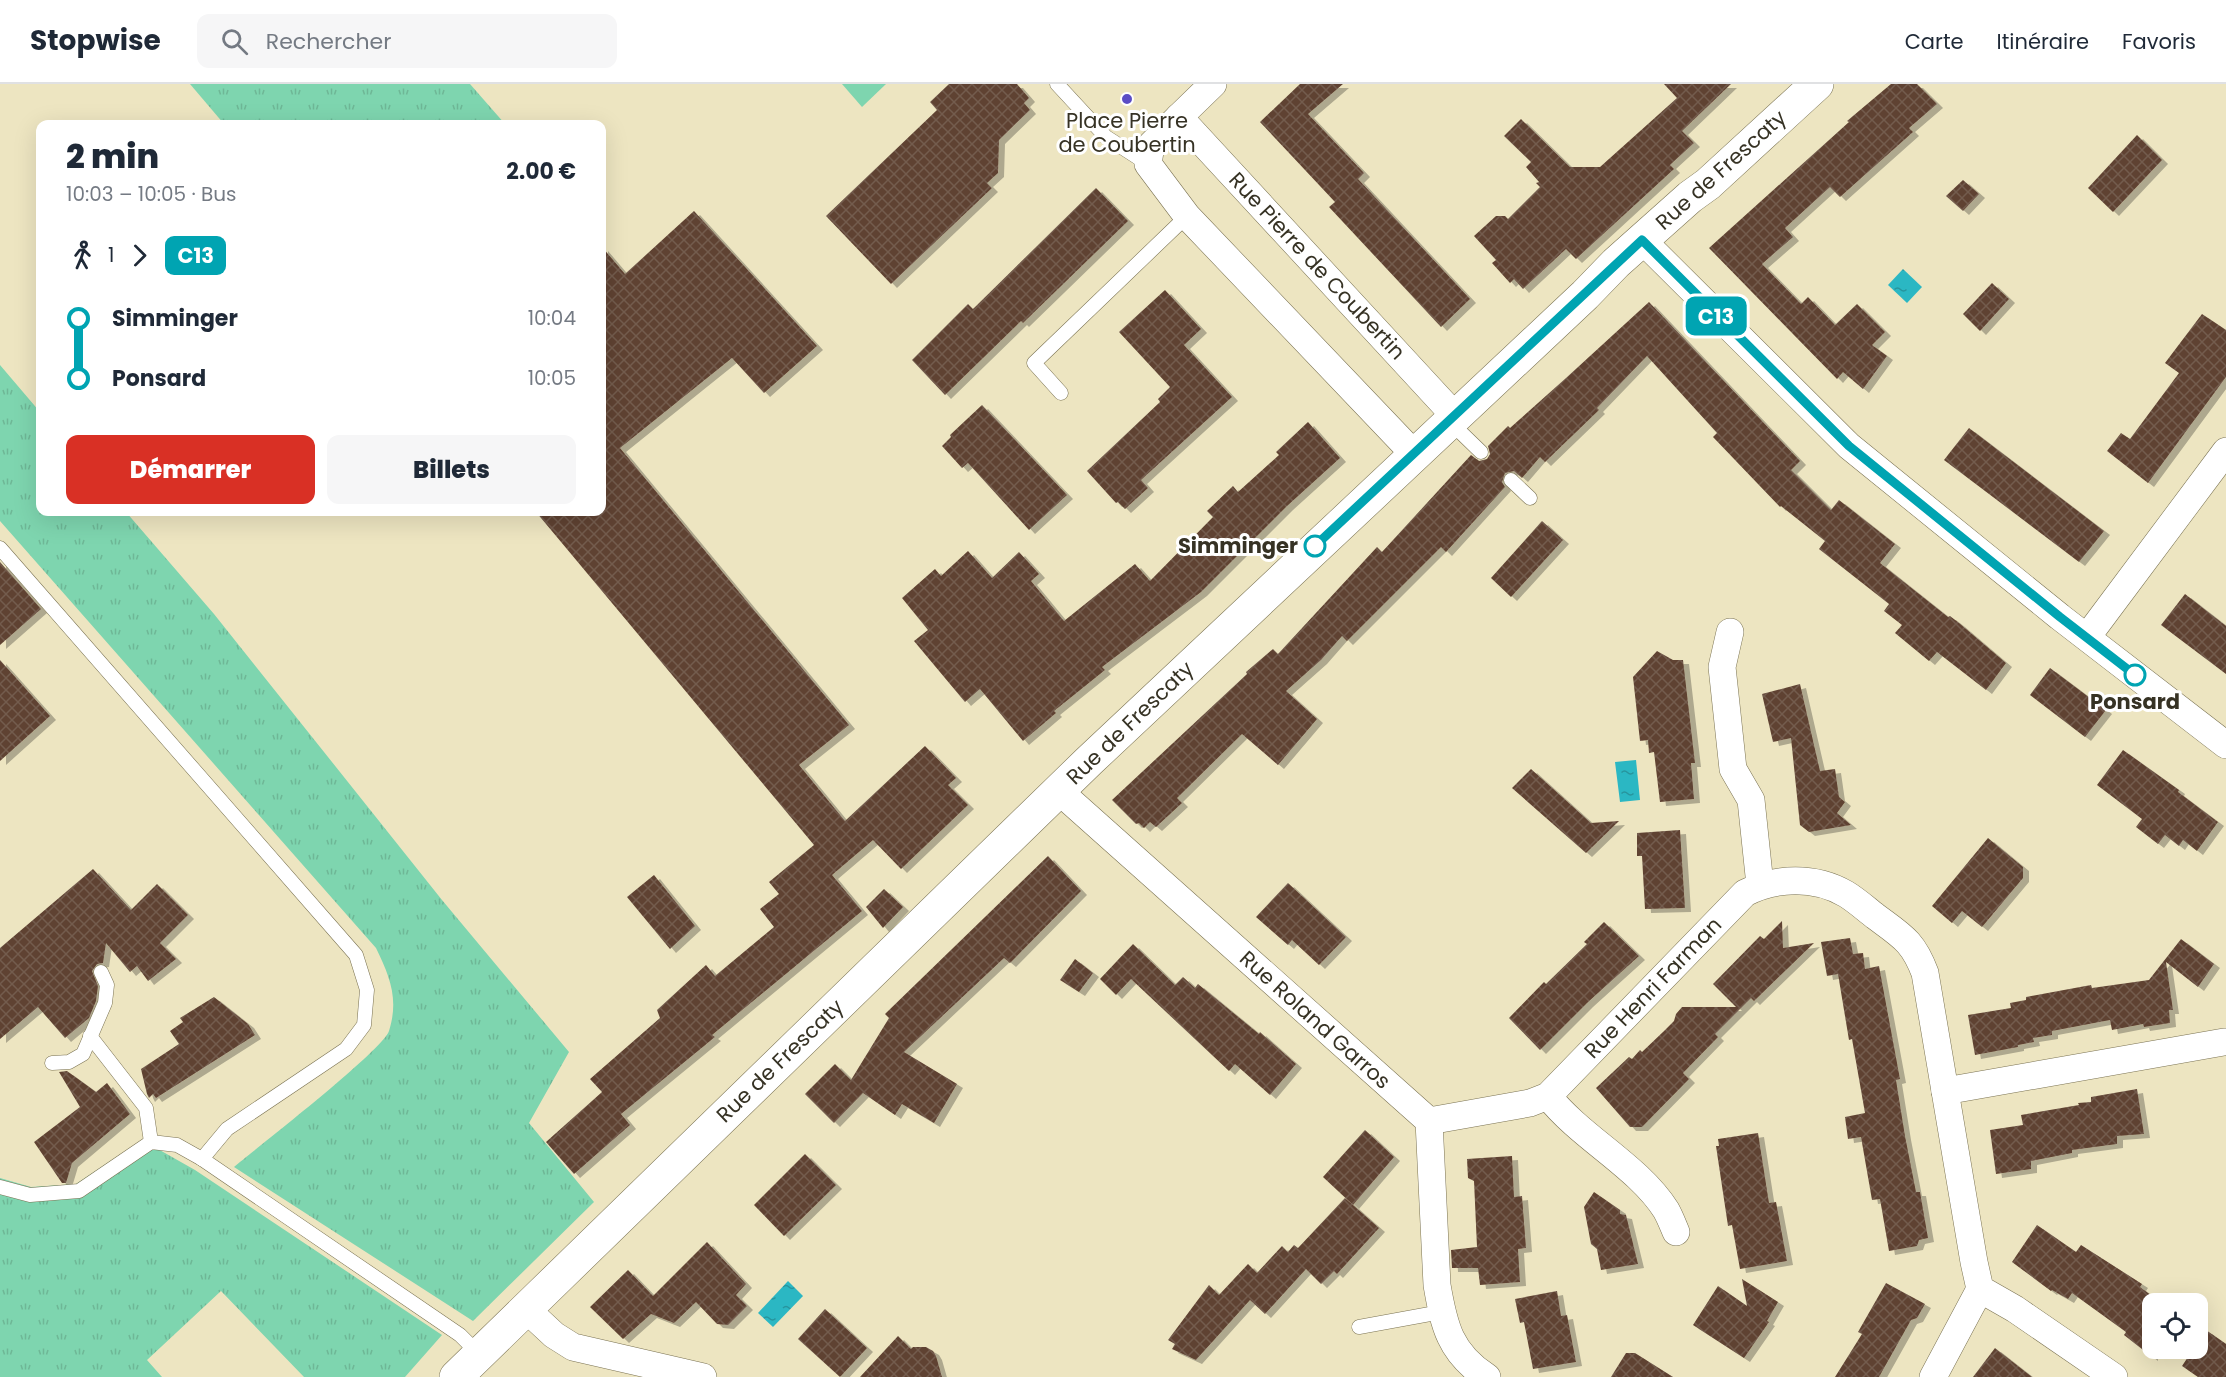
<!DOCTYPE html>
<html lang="fr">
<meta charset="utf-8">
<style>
:root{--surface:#fff;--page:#f6f6f7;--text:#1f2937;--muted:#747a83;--line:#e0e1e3;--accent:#d93025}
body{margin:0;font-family:Poppins,sans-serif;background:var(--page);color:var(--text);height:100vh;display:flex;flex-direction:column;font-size:22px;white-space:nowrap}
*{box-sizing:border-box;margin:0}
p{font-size:20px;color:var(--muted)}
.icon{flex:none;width:33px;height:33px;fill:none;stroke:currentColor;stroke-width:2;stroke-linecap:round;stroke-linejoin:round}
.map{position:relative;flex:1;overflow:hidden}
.details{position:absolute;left:36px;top:36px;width:570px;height:396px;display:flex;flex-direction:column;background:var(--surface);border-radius:12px;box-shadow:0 6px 24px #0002}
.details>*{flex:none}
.badge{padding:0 12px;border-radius:9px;font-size:21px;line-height:39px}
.tools{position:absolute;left:2142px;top:1209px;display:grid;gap:12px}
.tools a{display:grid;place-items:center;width:66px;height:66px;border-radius:12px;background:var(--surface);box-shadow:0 6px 24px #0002;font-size:30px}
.map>.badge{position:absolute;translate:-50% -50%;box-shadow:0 0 0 3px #fff}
.legs{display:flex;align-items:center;gap:9px;height:66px;padding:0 30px;font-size:20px}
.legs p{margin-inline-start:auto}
.summary{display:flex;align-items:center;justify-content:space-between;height:102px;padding:0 30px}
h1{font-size:33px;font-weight:800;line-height:45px}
.button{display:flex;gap:12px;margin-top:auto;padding:12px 30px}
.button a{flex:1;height:69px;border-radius:12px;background:var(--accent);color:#fff;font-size:24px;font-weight:800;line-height:69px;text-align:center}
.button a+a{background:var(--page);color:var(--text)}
ul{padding:0 30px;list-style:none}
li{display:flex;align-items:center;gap:21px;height:60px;font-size:22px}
li i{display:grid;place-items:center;width:9px;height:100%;margin:0 8px;background:currentColor}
li i::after{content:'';width:15px;height:15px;margin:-8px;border:4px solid;border-radius:50%;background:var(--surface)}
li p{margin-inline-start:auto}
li:first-child i{background:linear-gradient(#0000 50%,currentColor 0)}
li:last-child i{background:linear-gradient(currentColor 50%,#0000 0)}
header{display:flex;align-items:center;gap:36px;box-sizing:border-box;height:84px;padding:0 30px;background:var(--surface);border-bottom:2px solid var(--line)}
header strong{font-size:28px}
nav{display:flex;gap:33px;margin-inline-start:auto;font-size:21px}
.search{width:420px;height:54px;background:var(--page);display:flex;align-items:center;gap:15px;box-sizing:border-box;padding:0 21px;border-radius:12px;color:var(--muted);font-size:22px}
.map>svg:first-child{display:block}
.grass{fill:url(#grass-tufts)}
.pitch{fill:#7ed5af}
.water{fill:url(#water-ripples)}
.building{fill:url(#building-cross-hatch);filter:url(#shadow)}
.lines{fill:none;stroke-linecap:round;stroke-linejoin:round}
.service-casing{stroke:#7a7252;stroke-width:15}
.minor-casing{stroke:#7a7252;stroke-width:28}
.tertiary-casing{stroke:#7a7252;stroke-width:34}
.service{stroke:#fff;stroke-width:14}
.minor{stroke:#fff;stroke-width:27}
.tertiary{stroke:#fff;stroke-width:33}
.line-1-casing{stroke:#fff;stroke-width:14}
.line-1{stroke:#00a4b2;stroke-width:9}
.poi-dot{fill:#5b4dc5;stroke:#fff;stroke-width:2}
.stop-1-dot{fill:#fff;stroke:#00a4b2;stroke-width:3}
.labels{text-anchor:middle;stroke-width:6;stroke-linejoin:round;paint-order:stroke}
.poi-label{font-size:21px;fill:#363224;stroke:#fff}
.street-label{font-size:21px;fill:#363224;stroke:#fff}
.stop-label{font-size:21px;font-weight:bold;fill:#363224;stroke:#fff;text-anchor:end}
</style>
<header>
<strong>Stopwise</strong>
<div class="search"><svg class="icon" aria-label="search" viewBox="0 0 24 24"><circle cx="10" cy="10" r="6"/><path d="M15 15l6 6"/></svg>Rechercher</div>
<nav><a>Carte</a><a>Itinéraire</a><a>Favoris</a></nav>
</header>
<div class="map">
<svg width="2226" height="1293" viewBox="0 0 2226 1293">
<defs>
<pattern id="grass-tufts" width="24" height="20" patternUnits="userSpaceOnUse" patternTransform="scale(1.5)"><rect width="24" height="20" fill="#7ed5af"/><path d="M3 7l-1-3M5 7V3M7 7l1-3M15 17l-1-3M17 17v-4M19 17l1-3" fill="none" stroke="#6eb796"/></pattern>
<pattern id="water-ripples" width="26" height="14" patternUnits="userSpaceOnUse" patternTransform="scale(1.5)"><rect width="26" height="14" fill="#2bb7c3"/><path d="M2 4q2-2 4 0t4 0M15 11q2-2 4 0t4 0" fill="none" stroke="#26959e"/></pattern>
<pattern id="building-cross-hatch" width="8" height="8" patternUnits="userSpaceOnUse" patternTransform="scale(1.5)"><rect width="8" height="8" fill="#5f4232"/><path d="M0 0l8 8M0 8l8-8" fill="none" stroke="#735c4e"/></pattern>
<filter id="shadow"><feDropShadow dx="6" dy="4" stdDeviation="0" flood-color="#0004"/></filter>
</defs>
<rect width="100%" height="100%" fill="#ede5c1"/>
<!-- grass -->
<g class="grass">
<polygon points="190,0 470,0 505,40 224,40"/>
<path d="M0,281L40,328V428H126L214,530L442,816L569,968L529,1039L594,1118L473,1237L234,1083C258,1063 382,967 389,947C399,915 390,893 376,864L0,437Z"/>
<polygon points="142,1056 195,1086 442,1251 405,1293 304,1293 221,1207 147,1276 162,1293 0,1293 0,1094 31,1103 76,1100"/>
</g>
<!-- pitch -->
<polygon class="pitch" points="842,0 886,0 862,23"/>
<!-- water -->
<g class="water">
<polygon points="1903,185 1922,203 1907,219 1888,201"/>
<polygon points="1636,676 1640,716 1620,718 1615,678"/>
<polygon points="788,1197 803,1212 773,1243 758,1229"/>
</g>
<!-- building -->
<g class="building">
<polygon points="949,0 1017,0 1029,14 1024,19 1030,26 999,56 998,89 987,99 992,104 891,200 826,132 937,26 930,18"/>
<polygon points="1300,0 1343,0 1308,30 1364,89 1358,95 1470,215 1441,243 1329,123 1335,118 1260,38"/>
<polygon points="1664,0 1731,0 1682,47 1694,59 1670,81 1674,85 1576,175 1566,165 1523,205 1514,195 1510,199 1492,179 1496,176 1474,152 1496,132 1505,132 1508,135 1540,103 1536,99 1539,98 1526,83 1531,78 1504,52 1521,35 1570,83 1600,83 1677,14"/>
<polygon points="1891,0 1917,0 1937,20 1909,44 1913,48 1840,113 1830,103 1785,144 1793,153 1762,180 1801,220 1808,213 1835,241 1857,220 1885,248 1872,261 1887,272 1863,305 1843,288 1837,295 1709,164 1849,38 1847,37"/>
<polygon points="2137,51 2162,76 2113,128 2088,104"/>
<polygon points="1963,96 1979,110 1963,127 1946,112"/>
<polygon points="1096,104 1128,137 1023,239 1021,237 945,311 912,276 968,220 973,225"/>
<polygon points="694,127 817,262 764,309 732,274 620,364 849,641 799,681 845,737 925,662 956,694 948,701 968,721 901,785 873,756 832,791 862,827 712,951 715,953 621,1030 630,1041 574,1090 546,1058 602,1008 590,995 660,934 657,926 706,881 715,892 774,843 760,825 779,810 769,798 814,761 536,428 602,428 602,163 625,190"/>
<polygon points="1992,199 2009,215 1980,247 1963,230"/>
<polygon points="1165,206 1201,245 1184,261 1232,313 1141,396 1148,404 1125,425 1118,418 1116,419 1087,387 1160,318 1158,315 1170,303 1119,248"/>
<polygon points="1649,218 1800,377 1791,386 1831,426 1839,416 1895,460 1880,479 1948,533 1950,532 1959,539 2006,579 1986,606 1937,568 1929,577 1895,549 1902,541 1884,527 1889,520 1819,465 1825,457 1781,422 1780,423 1713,353 1717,349 1647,272 1597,324 1599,326 1545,378 1540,373 1522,394 1514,387 1505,389 1502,398 1505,403 1446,468 1441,463 1347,557 1342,552 1321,576 1286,607 1317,635 1278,681 1242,650 1177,714 1182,719 1156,743 1150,738 1144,744 1139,739 1136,740 1112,716 1247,590 1246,588 1273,565 1278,570 1377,463 1382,468 1471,371 1479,377 1487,375 1490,370 1488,362 1508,342 1510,344 1566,294"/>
<polygon points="2202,230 2226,246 2226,293 2148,399 2107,367 2121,349 2130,355 2179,289 2165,279"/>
<polygon points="982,321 1067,411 1029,446 968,379 962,384 942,362 951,353 950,351"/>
<polygon points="1308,338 1340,374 1287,422 1201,508 1102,583 1105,586 1054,627 1056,629 1023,657 980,605 965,618 914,557 928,546 902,514 935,485 941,492 968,467 992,494 1019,468 1039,490 1031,497 1064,537 1135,480 1150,497 1213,433 1207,427 1233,402 1238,408 1279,371 1276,368"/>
<polygon points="1969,344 2104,447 2079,478 1944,376"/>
<polygon points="1542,437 1563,456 1511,513 1491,494"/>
<polygon points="0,478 41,525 0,561"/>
<polygon points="2185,510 2226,542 2226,590 2161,541"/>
<polygon points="1657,567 1673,576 1683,576 1695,679 1691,679 1694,715 1660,718 1654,668 1649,669 1648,656 1640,657 1633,593"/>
<polygon points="0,576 50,632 0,677"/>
<polygon points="2050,584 2106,626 2085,653 2030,611"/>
<polygon points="1800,600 1820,687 1835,685 1839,713 1845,718 1837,729 1851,741 1809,748 1800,741 1791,654 1773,658 1762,610"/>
<polygon points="2123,666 2179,706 2178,708 2218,738 2197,767 2183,756 2179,762 2165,751 2158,760 2136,743 2142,735 2097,701"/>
<polygon points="1531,685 1591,739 1619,737 1586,769 1512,704"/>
<polygon points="1680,746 1685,824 1645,825 1642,772 1637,772 1637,749"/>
<polygon points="1988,754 2023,783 2023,794 1982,843 1962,827 1952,839 1932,822"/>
<polygon points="1048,772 1081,807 1010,879 1004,874 904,968 957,1000 934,1039 902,1020 895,1031 863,1009 834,1039 805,1010 835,980 851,996 889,934 885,930"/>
<polygon points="93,785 131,826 157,800 188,831 160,859 176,875 148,897 137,882 130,888 106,859 103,879 97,880 92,887 98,902 96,917 89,934 65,954 38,923 0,955 0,864"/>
<polygon points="654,791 695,842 670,865 627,813"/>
<polygon points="1288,799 1346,853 1319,881 1292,856 1288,861 1256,833"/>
<polygon points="884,805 903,823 883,844 866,823"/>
<polygon points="1782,837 1783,864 1814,859 1754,917 1751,914 1715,950 1718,953 1683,989 1689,995 1642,1043 1630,1043 1596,1004 1629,973 1632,975 1640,966 1642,968 1663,948 1674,937 1676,930 1682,923 1736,923 1713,900 1760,852 1764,855"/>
<polygon points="1604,838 1639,872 1587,919 1540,966 1509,934 1544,898 1546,900 1587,860 1584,858"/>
<polygon points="1850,854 1853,870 1863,869 1865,885 1879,882 1900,995 1896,996 1905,1052 1916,1108 1920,1108 1928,1154 1919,1156 1917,1162 1889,1167 1880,1115 1872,1116 1861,1053 1848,1055 1845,1033 1865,1029 1852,955 1849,956 1838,890 1827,892 1821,858"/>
<polygon points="2181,855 2214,880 2198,903 2166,878 2173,926 2169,926 2170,939 2144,943 2143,940 2112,946 2110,936 2052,947 2052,951 2033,954 2034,958 2018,961 2018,963 1975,971 1968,931 2011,924 2010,919 2026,916 2026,913 2091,901 2092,904 2149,896"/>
<polygon points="1133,860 1175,901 1183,893 1195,904 1198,900 1259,950 1260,948 1296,980 1270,1011 1235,980 1229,987 1131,895 1116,911 1100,895"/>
<polygon points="1075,875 1093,889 1079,908 1060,896"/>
<polygon points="214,913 248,940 255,951 156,1014 153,1010 149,1014 147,1010 141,985 179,960 170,947 183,938 180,934"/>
<polygon points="67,987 96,1008 107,999 130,1030 72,1079 66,1099 62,1099 34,1058 80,1023 59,988"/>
<polygon points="2137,1005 2144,1050 2117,1052 2117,1060 2072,1066 2072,1069 2031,1077 2031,1085 1996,1090 1990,1046 2023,1041 2021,1031 2079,1021 2078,1019 2091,1018 2091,1013"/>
<polygon points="1365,1046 1394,1073 1353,1121 1323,1093"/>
<polygon points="1758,1049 1769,1119 1776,1118 1787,1177 1740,1185 1732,1141 1728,1142 1716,1062 1719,1062 1718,1055"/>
<polygon points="805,1070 836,1101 784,1152 754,1121"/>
<polygon points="1512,1072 1514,1113 1522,1112 1526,1164 1518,1165 1520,1198 1480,1201 1478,1184 1452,1184 1451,1166 1477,1163 1474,1097 1468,1094 1467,1075"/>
<polygon points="1594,1108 1620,1126 1620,1130 1626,1131 1638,1180 1601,1186 1597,1165 1591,1160 1584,1123"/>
<polygon points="1345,1114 1379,1144 1337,1190 1334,1187 1321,1200 1306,1185 1265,1230 1250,1216 1196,1276 1172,1265 1175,1260 1168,1256 1209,1201 1219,1211 1248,1180 1257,1189 1282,1162 1288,1168 1294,1161 1298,1164"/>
<polygon points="2037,1141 2076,1168 2081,1161 2142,1200 2140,1203 2152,1212 2152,1273 2124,1251 2126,1248 2072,1209 2068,1215 2052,1206 2051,1207 2012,1178"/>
<polygon points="707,1158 746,1200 736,1211 747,1222 728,1241 717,1240 696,1218 674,1239 651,1230 623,1255 590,1223 628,1186 653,1212"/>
<polygon points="1742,1195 1778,1218 1767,1237 1769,1238 1744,1274 1693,1241 1718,1202 1747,1222"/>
<polygon points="1886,1199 1925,1220 1917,1234 1911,1236 1879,1293 1835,1293 1862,1250 1858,1248"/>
<polygon points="1557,1207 1561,1232 1567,1231 1576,1278 1533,1285 1524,1238 1520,1239 1515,1215"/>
<polygon points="825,1225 867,1264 840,1293 798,1255"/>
<polygon points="2206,1246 2226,1260 2226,1293 2198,1293 2182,1282 2194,1264 2198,1264 2198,1259"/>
<polygon points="898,1252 911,1265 913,1263 926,1263 933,1267 936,1272 942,1293 860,1293"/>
<polygon points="1995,1264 2032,1293 1973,1293"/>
<polygon points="1626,1269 1635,1269 1673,1293 1611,1293"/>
</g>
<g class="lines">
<!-- service casing -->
<g class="service-casing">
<g id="service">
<polyline points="1057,0 1106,53 1148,80"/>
<polyline points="1061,309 1034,279 1187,132"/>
<polyline points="1449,337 1481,368"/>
<polyline points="1511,396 1530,414"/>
<polyline points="0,464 356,871 367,906 364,941 346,965 227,1045 202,1075"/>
<polyline points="90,952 146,1024 151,1058"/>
<polyline points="52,979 69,978 83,970 105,919 107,901 101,888"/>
<polyline points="0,1103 30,1111 79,1107 151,1058 177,1061 202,1075 460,1251 479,1270"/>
<polyline points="1359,1243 1441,1228"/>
</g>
</g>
<!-- minor casing -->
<g class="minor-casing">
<g id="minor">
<polyline points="1179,33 1213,0"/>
<polyline points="1642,156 1849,362 2060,533 2226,661"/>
<polyline points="1414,370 1187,132 1148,80 1151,61 1179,33 1455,332"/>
<polyline points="1730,548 1722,583 1733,685 1751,716 1760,801"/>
<polyline points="2087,553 2226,367"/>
<path d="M1059,707L1429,1037L1437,1201C1444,1242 1450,1269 1487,1293"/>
<polyline points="1945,1007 2224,958"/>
<path d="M1548,1012C1581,1054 1638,1082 1666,1126C1670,1133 1673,1141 1676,1148"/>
<path d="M1429,1037L1530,1019L1548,1012L1745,809C1776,793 1815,792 1846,810C1856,816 1866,825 1875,832C1902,852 1913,857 1925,889L1974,1178L1980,1205L2015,1225L2114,1293"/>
<polyline points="526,1225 554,1251 573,1263 703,1293"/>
<polyline points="1933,1293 1980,1205"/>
</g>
</g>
<!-- tertiary casing -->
<g class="tertiary-casing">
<polyline id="tertiary" points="456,1293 1089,677 1585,211 1616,179 1690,113 1708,100 1817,0"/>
</g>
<!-- service -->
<use href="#service" class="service"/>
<!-- minor -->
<use href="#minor" class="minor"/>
<!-- tertiary -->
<use href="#tertiary" class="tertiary"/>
</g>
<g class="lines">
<!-- line-1 casing -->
<g class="line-1-casing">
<polyline id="line-1" points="1315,462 1642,156 1849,362 2060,533 2135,591"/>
</g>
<!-- line-1 -->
<use href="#line-1" class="line-1"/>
</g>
<!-- markers -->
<circle class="poi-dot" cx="1127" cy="15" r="6"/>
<g class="stop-1-dot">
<circle cx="1315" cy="462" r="10"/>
<circle cx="2135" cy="591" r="10"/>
</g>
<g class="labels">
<!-- poi labels -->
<g class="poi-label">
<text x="1127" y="44">Place Pierre<tspan x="1127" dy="24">de Coubertin</tspan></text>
</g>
<!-- street labels -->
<g class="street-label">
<text transform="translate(1721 86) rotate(-42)" y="7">Rue de Frescaty</text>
<text transform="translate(1317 182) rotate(47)" y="7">Rue Pierre de Coubertin</text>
<text transform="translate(1130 639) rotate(-44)" y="7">Rue de Frescaty</text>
<text transform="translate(1653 904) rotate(-46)" y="7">Rue Henri Farman</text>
<text transform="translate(1315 936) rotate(42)" y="7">Rue Roland Garros</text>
<text transform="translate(780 977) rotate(-44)" y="7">Rue de Frescaty</text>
</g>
<!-- stop labels -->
<g class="stop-label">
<text x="1298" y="469">Simminger</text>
<text x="2135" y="625" text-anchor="middle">Ponsard</text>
</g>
</g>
</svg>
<div class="tools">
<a><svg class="icon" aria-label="locate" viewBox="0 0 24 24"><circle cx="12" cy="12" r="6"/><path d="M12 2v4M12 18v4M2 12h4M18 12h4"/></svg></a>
</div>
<b class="badge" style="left:1716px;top:232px;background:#00a4b2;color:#fff">C13</b>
<section class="details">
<div class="summary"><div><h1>2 min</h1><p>10:03 – 10:05 · Bus</p></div><b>2.00 €</b></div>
<div class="legs"><svg class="icon" aria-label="walk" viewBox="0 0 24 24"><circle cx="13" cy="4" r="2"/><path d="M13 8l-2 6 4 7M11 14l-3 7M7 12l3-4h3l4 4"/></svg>1<svg class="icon" aria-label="forward" viewBox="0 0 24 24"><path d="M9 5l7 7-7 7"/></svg><b class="badge" style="background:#00a4b2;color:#fff">C13</b></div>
<ul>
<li><i style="color:#00a4b2"></i><b>Simminger</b><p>10:04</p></li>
<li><i style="color:#00a4b2"></i><b>Ponsard</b><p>10:05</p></li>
</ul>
<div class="button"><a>Démarrer</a><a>Billets</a></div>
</section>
</div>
